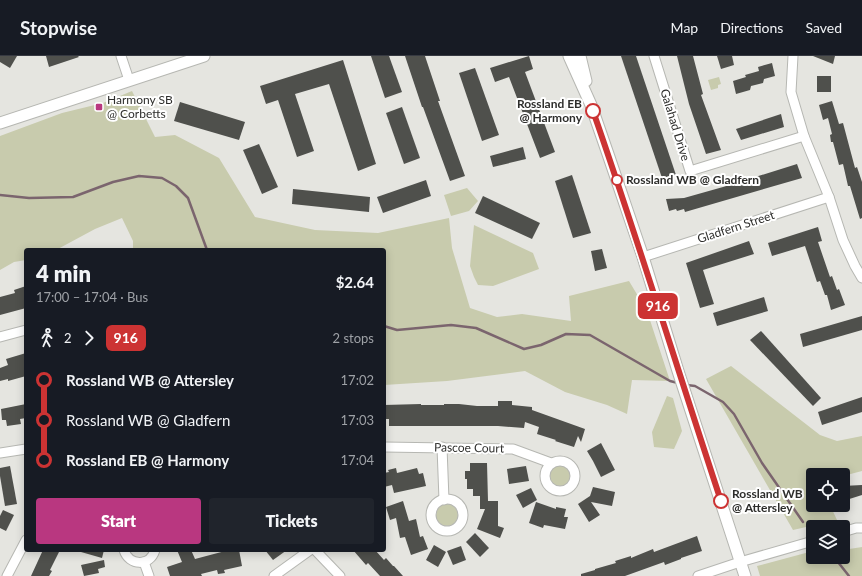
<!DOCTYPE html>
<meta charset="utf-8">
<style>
:root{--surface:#171b24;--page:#20242c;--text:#f1f3f6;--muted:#9ea1a6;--line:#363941;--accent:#b93780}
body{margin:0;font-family:Lato,sans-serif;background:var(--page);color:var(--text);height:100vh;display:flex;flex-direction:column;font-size:15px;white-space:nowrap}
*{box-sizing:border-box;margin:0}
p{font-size:13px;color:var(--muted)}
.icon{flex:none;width:22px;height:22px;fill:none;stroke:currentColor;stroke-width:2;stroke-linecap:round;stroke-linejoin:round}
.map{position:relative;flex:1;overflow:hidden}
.side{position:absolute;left:24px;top:192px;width:362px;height:304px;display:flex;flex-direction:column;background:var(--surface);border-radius:4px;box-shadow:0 2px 10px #0003}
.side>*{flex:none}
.badge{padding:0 8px;border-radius:6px;font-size:14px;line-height:26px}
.buttons{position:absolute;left:806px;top:412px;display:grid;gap:8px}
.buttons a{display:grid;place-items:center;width:44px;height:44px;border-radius:4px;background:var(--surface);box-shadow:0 2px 10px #0003;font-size:20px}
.map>.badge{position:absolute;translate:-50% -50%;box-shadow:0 0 0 2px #fff}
.legs{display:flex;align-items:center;gap:6px;height:44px;padding:0 12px;font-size:13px}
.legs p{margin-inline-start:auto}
.overview{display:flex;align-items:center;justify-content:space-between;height:68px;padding:0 12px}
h1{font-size:22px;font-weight:800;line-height:30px}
.primary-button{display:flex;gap:8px;margin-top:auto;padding:8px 12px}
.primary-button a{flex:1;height:46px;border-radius:4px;background:var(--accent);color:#fff;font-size:16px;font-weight:800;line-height:46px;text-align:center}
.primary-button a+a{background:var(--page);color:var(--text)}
ul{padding:0 12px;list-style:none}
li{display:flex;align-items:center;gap:14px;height:40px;font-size:15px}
li i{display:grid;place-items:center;width:6px;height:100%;margin:0 5px;background:currentColor}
li i::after{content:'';width:10px;height:10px;margin:-5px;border:3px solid;border-radius:50%;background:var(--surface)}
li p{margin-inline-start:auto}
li:first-child i{background:linear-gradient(#0000 50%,currentColor 0)}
li:last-child i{background:linear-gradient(currentColor 50%,#0000 0)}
header{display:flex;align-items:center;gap:24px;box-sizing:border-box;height:56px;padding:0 20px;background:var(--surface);border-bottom:1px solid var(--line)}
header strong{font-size:19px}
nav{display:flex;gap:22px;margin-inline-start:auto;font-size:14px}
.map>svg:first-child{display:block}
.green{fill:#c8cbad}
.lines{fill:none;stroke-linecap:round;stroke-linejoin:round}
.stream{stroke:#7b656e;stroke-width:2.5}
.building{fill:#4f504c}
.minor-casing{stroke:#b6b7b2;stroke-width:11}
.major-casing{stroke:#b6b7b2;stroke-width:13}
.minor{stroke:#fff;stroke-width:9}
.major{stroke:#fff;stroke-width:11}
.line-1-casing{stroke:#fff;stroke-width:9}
.line-1{stroke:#c33;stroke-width:6}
.poi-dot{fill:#b93780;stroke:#fff;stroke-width:1.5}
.stop-1-dot{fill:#fff;stroke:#c33;stroke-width:2}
.labels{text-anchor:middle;stroke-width:4;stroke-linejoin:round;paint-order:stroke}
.poi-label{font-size:12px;fill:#2e2e2c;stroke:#fff;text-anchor:start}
.stop-label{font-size:12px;font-weight:bold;fill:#2e2e2c;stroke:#fff;text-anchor:start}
.street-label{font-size:12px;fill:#2e2e2c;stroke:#fff}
</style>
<header>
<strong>Stopwise</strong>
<nav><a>Map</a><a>Directions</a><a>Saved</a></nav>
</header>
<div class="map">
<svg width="862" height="520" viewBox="0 0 862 520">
<rect width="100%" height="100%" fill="#e5e5e0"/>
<!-- green -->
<g class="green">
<polygon points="719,21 721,28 718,29 718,32 711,34 708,24"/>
<polygon points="132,35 155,81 175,79 219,102 255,161 315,174 378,177 449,162 452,192 470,252 497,261 522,258 571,265 569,240 629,225 647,255 670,325 632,324 627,358 607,349 565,336 525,315 447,325 384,329 384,194 133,194 133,185 122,162 95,173 56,194 26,194 26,204 14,206 0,214 0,80 62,57 103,47"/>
<polygon points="467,132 478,145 469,155 451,160 444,139"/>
<polygon points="474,169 533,197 539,213 493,230 478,229 474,221 470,210"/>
<polygon points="731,310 820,379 837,385 862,380 862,415 843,420 813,419 813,449 830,449 837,464 793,474 706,323"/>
<polygon points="667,340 673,342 682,375 674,393 654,391 652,376"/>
<circle cx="561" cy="420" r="11"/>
<circle cx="447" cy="459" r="11"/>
<polygon points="862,491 862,520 760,520 757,510 813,495 813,501 843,501 843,494"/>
</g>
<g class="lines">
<!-- stream -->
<g class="stream">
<polyline points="0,139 29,142 73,141 113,126 139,120 162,122 176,130 188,142 207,194"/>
<polyline points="384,270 397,274 451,269 476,272 524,293 541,289 566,278 590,279 670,325 678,327"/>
<polyline points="687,329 695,330 723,346 734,358 762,407 803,466"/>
<polyline points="834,501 849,520"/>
</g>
</g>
<!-- building -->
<g class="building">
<polygon points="0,0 17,0 10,12 0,6"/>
<polygon points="46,0 78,0 79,1 49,11"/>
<polygon points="371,0 389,0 402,36 385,42"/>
<polygon points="405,0 425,0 440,45 438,45 465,120 450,125 423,51 422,51"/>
<polygon points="529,0 533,13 525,16 555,96 540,102 509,21 495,26 490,12"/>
<polygon points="621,0 636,0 676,119 662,122"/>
<polygon points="677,0 693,0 703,38 701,39 721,94 706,98 689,48"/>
<polygon points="717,0 732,0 734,9 721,13"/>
<polygon points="813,0 835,0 833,8"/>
<polygon points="343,4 376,108 358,115 329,28 295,38 314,95 297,101 278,44 266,48 260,30"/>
<polygon points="772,7 775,20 764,23 763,27 751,30 750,34 736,38 733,25 746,21 745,19 759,15 758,11"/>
<polygon points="475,12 499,79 482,85 459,17"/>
<rect x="817" y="20" width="14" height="16"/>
<polygon points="832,45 839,68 843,67 855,112 857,111 862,126 862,162 860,163 850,130 848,130 843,108 839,109 833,86 831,86 830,79 832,78 828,62 823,64 819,49"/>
<polygon points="180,46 245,66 239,84 174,65"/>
<polygon points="402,51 420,102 404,108 386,57"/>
<polygon points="781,58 784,71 741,84 736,73"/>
<polygon points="259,88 278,131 262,138 243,94"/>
<polygon points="523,91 526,103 493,111 490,100"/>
<polygon points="797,108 802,122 685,156 684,153 677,155 676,153 669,155 666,143 684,142 723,131"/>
<polygon points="572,119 591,177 573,182 555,125"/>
<polygon points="426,124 431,140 383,157 377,141"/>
<polygon points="293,133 370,141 369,156 292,148"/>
<polygon points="483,140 540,167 532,183 475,157"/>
<polygon points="818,171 822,185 818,186 830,221 832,220 837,234 839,233 845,249 831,254 827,239 825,239 820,225 817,226 805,190 772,200 768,187"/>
<polygon points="749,185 754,198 703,214 714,248 700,252 686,207"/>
<polygon points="602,193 607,212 595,215 591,195"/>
<polygon points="26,230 26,252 0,259 0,241 15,237 14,234"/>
<polygon points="764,241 768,255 717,270 713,257"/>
<polygon points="862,260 862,274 803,291 800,278"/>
<polygon points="761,275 821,342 813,350 750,284"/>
<polygon points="26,297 26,320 8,325 8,323 0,325 0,312 8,309 6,303"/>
<polygon points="862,341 862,356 822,369 818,356"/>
<polygon points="498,345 512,345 512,349 532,351 532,354 585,373 581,386 578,380 574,391 555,385 556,384 537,378 539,371 525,366 524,372 498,370 389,370 389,363 384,363 384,349 421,348 421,349 444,349 444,348 459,348 477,350 498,350"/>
<polygon points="26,348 26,362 20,363 21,368 7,370 6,364 2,364 1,353"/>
<polygon points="601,387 615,414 601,421 593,405 587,395"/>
<polygon points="470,407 487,407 488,445 498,445 498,470 504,472 500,482 477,473 485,453 480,453 480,440 473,440 473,433 467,433 467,423 465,423 465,415 470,415"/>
<polygon points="10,410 17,448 5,450 0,420 0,412"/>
<polygon points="526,410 529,425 509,428 507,413"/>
<polygon points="396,412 397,417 417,412 419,418 423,417 426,430 394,437 392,429 384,431 384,417 389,416 388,414"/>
<polygon points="862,429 862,439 843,445 843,430"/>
<polygon points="593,431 615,436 612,450 591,446 600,459 589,466 578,448 590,440"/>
<polygon points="531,432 537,444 523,452 516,439"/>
<polygon points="403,445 409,465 416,463 420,481 423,480 428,493 411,499 405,481 400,482 396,462 390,464 386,451"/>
<polygon points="536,446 556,453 556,451 566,453 564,461 568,461 565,473 544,469 543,472 529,467"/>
<polygon points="3,454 14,459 6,475 0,472 0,460"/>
<polygon points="475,477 489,492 480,501 466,486"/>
<polygon points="697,480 702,495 681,502 681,503 665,509 664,506 625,520 581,520 581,518 595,514 595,513 616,507 615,505 631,500 631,502 653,493 654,496"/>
<polygon points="434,489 446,496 438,511 426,504"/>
<polygon points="461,490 466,504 453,509 447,495"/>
<polygon points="43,494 60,494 50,514 52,515 49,520 31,520"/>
<polygon points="81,494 104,494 102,502 81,496"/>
<polygon points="177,494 191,494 195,503 229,494 239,494 242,510 224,514 225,517 218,518 217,514 201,518 202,520 170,520 167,511 182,506"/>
<polygon points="265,494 287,494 273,504"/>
<polygon points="353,494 375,494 384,504 386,502 393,510 394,510 403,520 380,520 368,507 366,509"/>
<polygon points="104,504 105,511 98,513 99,517 84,520 81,509"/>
</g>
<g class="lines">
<!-- minor casing -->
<g class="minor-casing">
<g id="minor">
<polyline points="121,0 129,24"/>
<polyline points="654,0 690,115 804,80"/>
<polyline points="793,0 791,36 804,80 829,141 843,184 855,210 862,222"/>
<polyline points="643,201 829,141"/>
<polyline points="0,281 26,274"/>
<polyline points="384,391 513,393 551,407"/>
<polyline points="442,391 444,444"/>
<polyline points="0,397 26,393"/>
<circle cx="560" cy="420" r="15"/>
<circle cx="447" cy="459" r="16"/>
<polyline points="843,476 856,472 862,472"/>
<path d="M124,494C129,510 150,511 155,494"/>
<polyline points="315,494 340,520"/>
<polyline points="144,506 149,520"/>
<polyline points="7,520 26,484"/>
<polyline points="274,520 310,494"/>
<polyline points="698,520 740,506 813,485"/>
</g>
</g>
<!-- major casing -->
<g class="major-casing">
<g id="major">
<polyline points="569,0 591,49 609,101 643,201 678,315 745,520"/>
<polyline points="580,0 586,25"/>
<polyline points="0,67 204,0"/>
</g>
</g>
<!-- minor -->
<use href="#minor" class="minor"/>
<!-- major -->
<use href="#major" class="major"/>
</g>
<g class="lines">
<!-- line-1 casing -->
<g class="line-1-casing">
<path id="line-1" d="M593,55C638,184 678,315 721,445"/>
</g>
<!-- line-1 -->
<use href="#line-1" class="line-1"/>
</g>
<!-- markers -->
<rect class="poi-dot" x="95" y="47" width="8" height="8" rx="2"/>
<g class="stop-1-dot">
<circle cx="593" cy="55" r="7"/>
<circle cx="617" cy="124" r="5"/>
<circle cx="721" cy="445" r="7"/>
</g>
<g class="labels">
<!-- poi labels -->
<g class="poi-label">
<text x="107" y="48">Harmony SB<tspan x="107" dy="14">@ Corbetts</tspan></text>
</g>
<!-- stop labels -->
<g class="stop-label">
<text x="582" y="52" text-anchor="end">Rossland EB<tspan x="582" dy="14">@ Harmony</tspan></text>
<text x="626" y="128">Rossland WB @ Gladfern</text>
<text x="732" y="442">Rossland WB<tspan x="732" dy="14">@ Attersley</tspan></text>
</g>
<!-- street labels -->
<g class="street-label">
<text transform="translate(675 69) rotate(73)" y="4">Galahad Drive</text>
<text transform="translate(736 171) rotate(-18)" y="4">Gladfern Street</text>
<text transform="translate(469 392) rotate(1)" y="4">Pascoe Court</text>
</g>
</g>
</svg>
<div class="buttons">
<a><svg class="icon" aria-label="locate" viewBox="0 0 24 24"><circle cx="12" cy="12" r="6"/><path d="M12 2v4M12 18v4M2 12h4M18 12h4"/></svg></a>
<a><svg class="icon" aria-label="layers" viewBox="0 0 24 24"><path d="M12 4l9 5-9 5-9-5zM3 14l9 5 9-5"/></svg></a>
</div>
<b class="badge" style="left:658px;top:250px;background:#c33;color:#fff">916</b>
<section class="side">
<div class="overview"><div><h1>4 min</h1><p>17:00 – 17:04 · Bus</p></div><b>$2.64</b></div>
<div class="legs"><svg class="icon" aria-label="walk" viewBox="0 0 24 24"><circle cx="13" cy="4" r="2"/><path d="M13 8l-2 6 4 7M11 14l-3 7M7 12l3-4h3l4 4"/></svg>2<svg class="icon" aria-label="forward" viewBox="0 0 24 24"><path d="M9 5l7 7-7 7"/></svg><b class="badge" style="background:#c33;color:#fff">916</b><p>2 stops</p></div>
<ul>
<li><i style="color:#c33"></i><b>Rossland WB @ Attersley</b><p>17:02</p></li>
<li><i style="color:#c33"></i><span>Rossland WB @ Gladfern</span><p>17:03</p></li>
<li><i style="color:#c33"></i><b>Rossland EB @ Harmony</b><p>17:04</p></li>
</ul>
<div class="primary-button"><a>Start</a><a>Tickets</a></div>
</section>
</div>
